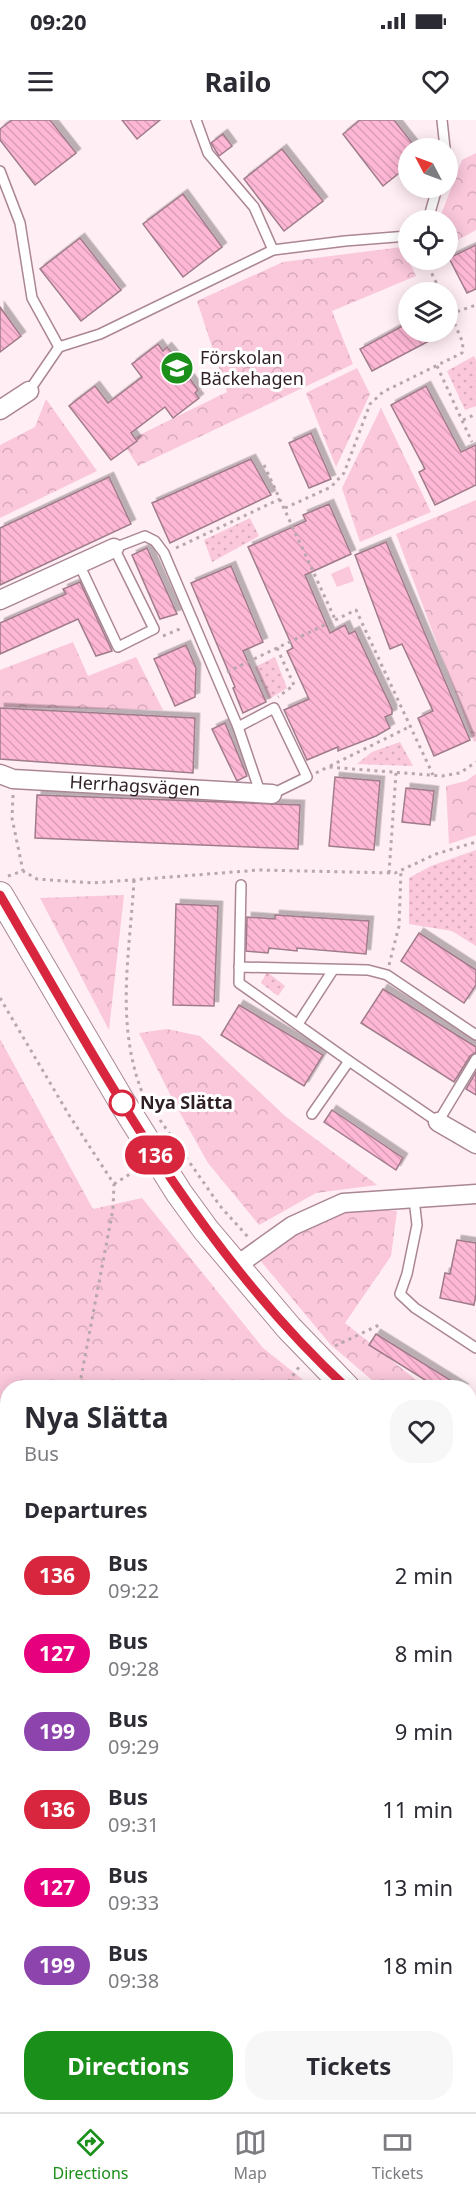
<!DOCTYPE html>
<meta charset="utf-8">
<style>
:root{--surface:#fff;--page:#f7f7f7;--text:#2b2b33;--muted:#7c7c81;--line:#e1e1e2;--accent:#1a8f19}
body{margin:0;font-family:"Noto Sans",sans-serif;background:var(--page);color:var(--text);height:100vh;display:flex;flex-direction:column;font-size:22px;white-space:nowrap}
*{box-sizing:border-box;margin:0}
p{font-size:20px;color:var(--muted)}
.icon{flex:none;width:33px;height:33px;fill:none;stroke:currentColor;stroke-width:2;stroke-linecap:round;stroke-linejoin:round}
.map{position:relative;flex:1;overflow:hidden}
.drawer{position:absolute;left:0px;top:1260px;width:477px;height:732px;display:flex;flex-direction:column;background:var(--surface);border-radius:24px 24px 0 0;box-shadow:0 3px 15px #0003}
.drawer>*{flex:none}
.badge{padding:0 12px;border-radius:20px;font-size:21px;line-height:39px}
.needle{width:39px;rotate:311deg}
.buttons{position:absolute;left:398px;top:18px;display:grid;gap:12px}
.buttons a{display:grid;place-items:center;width:60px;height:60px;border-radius:50%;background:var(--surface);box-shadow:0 3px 15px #0003;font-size:30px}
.map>.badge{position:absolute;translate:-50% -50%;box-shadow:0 0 0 3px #fff}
h2{padding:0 24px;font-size:22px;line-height:54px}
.round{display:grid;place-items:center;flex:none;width:63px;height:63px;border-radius:24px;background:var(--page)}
.head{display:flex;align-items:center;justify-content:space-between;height:102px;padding:0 24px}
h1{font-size:28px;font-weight:700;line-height:45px}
.action{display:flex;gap:12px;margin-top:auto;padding:12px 24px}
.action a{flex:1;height:69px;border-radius:24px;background:var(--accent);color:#fff;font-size:24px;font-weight:700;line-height:69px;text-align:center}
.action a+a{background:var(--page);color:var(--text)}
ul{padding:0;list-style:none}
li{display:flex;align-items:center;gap:18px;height:78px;padding:0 24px}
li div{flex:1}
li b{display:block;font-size:22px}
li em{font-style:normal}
li .badge{min-width:66px;font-weight:700;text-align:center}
.status{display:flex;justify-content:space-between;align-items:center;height:42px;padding:0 30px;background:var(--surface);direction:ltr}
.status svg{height:16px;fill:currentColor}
header{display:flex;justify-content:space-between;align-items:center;height:78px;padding:0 24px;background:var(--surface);font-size:27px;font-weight:700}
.menu{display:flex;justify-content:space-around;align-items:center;height:84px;border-top:2px solid var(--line);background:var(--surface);font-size:16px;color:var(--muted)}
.menu a{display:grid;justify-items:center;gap:3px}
.menu .on{color:var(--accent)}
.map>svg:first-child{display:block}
.green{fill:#fac7db}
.forest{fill:url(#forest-crowns)}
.park{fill:url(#park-dots)}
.building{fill:url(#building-back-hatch);stroke:#a07c8a;stroke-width:1.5;filter:url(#shadow)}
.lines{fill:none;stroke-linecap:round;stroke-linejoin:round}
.lane-casing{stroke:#ab8695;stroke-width:12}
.street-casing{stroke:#ab8695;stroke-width:21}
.secondary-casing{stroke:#ab8695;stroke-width:28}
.path{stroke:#b8a7ad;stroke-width:3;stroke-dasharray:3 4.5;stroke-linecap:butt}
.lane{stroke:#fff;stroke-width:9}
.street{stroke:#fff;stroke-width:18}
.secondary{stroke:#fff;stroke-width:26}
.line-casing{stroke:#fff;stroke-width:14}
.line{stroke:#d7263d;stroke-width:9}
.stop-dot{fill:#fff;stroke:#d7263d;stroke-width:3}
.labels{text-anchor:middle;stroke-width:6;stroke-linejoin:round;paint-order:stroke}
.poi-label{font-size:18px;fill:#2e1f25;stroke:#fff;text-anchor:start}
.street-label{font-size:18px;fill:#2e1f25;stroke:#fff}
.stop-label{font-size:18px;font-weight:bold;fill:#2e1f25;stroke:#fff;text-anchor:start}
</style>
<div class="status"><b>09:20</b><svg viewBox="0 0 49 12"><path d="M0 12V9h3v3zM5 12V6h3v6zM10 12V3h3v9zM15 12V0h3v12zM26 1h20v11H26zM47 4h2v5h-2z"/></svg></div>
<header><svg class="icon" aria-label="menu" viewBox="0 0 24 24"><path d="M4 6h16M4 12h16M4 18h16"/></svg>Railo<svg class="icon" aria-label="heart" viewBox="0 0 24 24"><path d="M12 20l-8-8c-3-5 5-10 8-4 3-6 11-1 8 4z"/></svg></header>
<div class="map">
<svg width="476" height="1992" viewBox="0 0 476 1992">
<defs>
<pattern id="forest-crowns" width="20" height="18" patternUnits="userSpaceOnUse" patternTransform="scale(1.5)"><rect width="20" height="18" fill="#fac7db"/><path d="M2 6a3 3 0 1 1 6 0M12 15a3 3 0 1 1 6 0" fill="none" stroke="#d7aabc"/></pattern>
<pattern id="park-dots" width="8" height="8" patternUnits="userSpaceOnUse" patternTransform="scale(1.5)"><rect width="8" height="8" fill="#fac7db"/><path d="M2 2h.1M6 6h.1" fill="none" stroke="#d7aabc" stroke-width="1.8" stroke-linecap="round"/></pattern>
<pattern id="building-back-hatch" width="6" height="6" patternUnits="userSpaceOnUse" patternTransform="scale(1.5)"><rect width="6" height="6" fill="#feb7d5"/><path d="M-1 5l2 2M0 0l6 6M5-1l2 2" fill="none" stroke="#da9db7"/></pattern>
<filter id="shadow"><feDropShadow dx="4.5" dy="-4.5" stdDeviation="0" flood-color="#0004"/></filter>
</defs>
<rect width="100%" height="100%" fill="#ffeef4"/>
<!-- green -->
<polygon class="green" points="349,446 354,461 337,467 331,454"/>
<!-- forest -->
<g class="forest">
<polygon points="476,33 476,110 447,126 447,100 439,100 462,40"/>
<polygon points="402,127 416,156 332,191 353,244 138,346 123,323 227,272 197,181 283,142"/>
<polygon points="357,248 370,274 336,347 306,273"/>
<polygon points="46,279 97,351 0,398 0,325 35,307"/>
<polygon points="381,288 431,392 360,422 342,368"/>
<polygon points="476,380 476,621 474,622 396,414"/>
<polygon points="73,522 88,556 136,537 163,590 0,587 0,550"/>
<polygon points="476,654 476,715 449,724 446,666 466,661"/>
<polygon points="124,775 109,910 40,778"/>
<polygon points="167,909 200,916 285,996 377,1065 316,1073 259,1105 208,1043 175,984 139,913"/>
<polygon points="0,919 93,1089 142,1078 263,1228 312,1267 8,1268 7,1852 0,1851"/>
<polygon points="356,1088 397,1091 391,1136 345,1203 425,1267 380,1267 331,1225 259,1139 315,1099"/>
<polygon points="470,1302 476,1306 476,1349 470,1345"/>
<polygon points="470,1391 476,1396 476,1916 470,1915"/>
</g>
<!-- park -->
<g class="park">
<polygon points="474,236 476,240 476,286 465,290 447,251"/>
<polygon points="250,398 259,416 212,442 204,420"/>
<polygon points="275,537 287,568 269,579 255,547"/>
<polygon points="400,622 413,646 357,644 372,632"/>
<polygon points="476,730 476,826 452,811 409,804 409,758 431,746"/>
<polygon points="267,852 285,866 278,876 261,863"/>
</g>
<!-- building -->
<g class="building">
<polygon points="12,0 50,0 76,33 35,65 0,20 0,9"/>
<polygon points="122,0 160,0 137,19"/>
<polygon points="360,0 394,0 416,28 408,28 408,46 383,66 343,14"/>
<polygon points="223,14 232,26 219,36 211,23"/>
<polygon points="282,29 323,81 284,111 244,59"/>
<polygon points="183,74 222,127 183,157 143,104"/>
<polygon points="80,118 121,170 81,201 40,149"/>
<polygon points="476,125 476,169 467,173 449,138"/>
<polygon points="0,187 21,216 0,232"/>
<polygon points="408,203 408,212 446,212 372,251 360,229"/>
<polygon points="158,224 163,231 167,227 176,238 171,242 187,262 190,259 198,270 195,273 199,278 173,298 165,287 131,313 137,321 111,340 69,286 95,266 108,283 142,257 132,244"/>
<polygon points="426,266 461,332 476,325 476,365 435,385 419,352 425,349 391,285"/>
<polygon points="311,313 331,359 309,368 289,323"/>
<polygon points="251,339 271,375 170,423 152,383"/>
<polygon points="109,357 131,404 0,465 0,408"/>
<polygon points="329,384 351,434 305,455 330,513 345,505 349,514 355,511 392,589 392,594 385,597 390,608 376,616 338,631 338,627 307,640 284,590 309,579 287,531 293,528 248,427 306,401 303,395"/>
<polygon points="386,422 470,620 434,636 418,598 433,591 402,524 390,529 355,435"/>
<polygon points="147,428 177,494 160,499 132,435"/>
<polygon points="231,446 263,522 243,531 266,582 243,593 233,568 235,567 191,463"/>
<polygon points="80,462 112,531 96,536 78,499 0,534 0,503 66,474 63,469"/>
<polygon points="186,525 196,548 195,577 175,586 154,539"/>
<polygon points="0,588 195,598 193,653 0,639"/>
<polygon points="225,603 247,656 237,661 212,609"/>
<polygon points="335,657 380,661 374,730 329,726"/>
<polygon points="406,668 434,671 430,705 402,702"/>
<polygon points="37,675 300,685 298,729 35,718"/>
<polygon points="176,784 218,786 214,886 173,885"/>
<polygon points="275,795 369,801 366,834 297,828 297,831 269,828 268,833 246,831 247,797 275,799"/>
<polygon points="419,813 476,850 476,865 464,883 401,841"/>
<polygon points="383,869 476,927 476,932 470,936 454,962 361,903"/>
<polygon points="239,885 323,935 304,966 221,915"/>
<polygon points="476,952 476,975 466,969"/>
<polygon points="332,990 403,1038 396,1050 324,1002"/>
<polygon points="457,1120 476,1123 476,1174 474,1185 440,1178 445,1153 450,1154"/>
<polygon points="376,1214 463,1268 438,1268 369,1225"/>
</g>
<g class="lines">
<!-- lane casing -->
<g class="lane-casing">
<g id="lane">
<polyline points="196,0 208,33 254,87 273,130"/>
<polyline points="442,0 445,28"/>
<polyline points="0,51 20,103 32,178 59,227 100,214 273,130 345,121 408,116"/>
<polyline points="428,100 437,68"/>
<polyline points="29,271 59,227"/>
<polyline points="79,444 118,527 154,509 114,428 145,416 155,421 164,433 238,607 260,672"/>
<polyline points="238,607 274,588 307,657 272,674"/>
<polyline points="241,765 239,863 349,941"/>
<polyline points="239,847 368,850 387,855 476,915"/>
<polyline points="298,904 333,850"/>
<polyline points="312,994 349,941 438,1002 476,939"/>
<polyline points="414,1079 417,1105 407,1154 400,1174 415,1188 476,1228"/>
</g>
</g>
<!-- street casing -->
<g class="street-casing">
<g id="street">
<polyline points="0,290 29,271"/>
<polyline points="0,480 114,428"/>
<path id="s1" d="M0,654L13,659L272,674"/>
<polyline points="438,1002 476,1024"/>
<polyline points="236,1146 292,1106 343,1083 476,1074"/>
</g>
</g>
<!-- secondary casing -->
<g class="secondary-casing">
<g id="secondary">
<polyline points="0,775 122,982 179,1073 206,1110 289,1208 347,1268"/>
<polyline points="470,1370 476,1375"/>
</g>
</g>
<!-- path -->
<g class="path">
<polyline points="425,140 441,172"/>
<polyline points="450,194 476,185"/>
<polyline points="437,246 472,322"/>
<polyline points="463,300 476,294"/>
<polyline points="264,345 335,499"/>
<polyline points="285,388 331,367 344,353 370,284 383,272 462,233 463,223 447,186"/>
<polyline points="176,428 280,379"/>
<polyline points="163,516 182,508"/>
<polyline points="277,528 294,565 278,577"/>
<polyline points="227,552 356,490 433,655"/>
<polyline points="330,646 411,606"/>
<polyline points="316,653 328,647 442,656 460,653 476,642"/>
<polyline points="13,675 12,698 23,751"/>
<polyline points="389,753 396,653"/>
<polyline points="8,756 23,751 37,759 93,763 259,750 395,753 436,734 476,722"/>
<path d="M134,760C130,832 115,902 142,972"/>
<polyline points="389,845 399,806 401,751"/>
<polyline points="0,878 69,995 114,1064 113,1089 79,1268"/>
<polyline points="160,1000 220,1086 248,1117"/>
<polyline points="114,1064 141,1047"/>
<polyline points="335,1226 381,1204"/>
<polyline points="284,1268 299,1247"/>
<polyline points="0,1395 8,1392"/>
<polyline points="0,1691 8,1682"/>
</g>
<!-- lane -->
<use href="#lane" class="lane"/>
<!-- street -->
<use href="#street" class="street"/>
<!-- secondary -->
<use href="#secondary" class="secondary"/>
</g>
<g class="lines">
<!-- line casing -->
<g class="line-casing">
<path id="line" d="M0,775C101,948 197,1130 347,1268"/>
</g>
<!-- line -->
<use href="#line" class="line"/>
</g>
<!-- icons -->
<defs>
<g id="school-disc" transform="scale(1.725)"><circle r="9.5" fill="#1a8f19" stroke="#fff"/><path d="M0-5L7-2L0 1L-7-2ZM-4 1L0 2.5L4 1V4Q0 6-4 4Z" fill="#fff"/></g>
</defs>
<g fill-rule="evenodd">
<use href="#school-disc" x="177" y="248"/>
</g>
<!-- markers -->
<circle class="stop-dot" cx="122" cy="983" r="12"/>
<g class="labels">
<!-- poi labels -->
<g class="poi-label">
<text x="200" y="244">Förskolan<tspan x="200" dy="21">Bäckehagen</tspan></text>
</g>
<!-- street labels -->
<g class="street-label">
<text dy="6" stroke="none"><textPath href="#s1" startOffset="136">Herrhagsvägen</textPath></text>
</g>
<!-- stop labels -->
<g class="stop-label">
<text x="140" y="989">Nya Slätta</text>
</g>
</g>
</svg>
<div class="buttons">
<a><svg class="needle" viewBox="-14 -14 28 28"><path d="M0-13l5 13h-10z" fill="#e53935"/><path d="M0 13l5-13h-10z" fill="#7c7c81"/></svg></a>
<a><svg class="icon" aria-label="locate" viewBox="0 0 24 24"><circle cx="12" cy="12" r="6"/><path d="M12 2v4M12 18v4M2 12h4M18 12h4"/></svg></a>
<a><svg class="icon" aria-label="layers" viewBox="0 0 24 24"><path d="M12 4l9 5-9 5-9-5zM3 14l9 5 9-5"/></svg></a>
</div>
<b class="badge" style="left:155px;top:1035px;background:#d7263d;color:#fff">136</b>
<section class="drawer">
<div class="head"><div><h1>Nya Slätta</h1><p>Bus</p></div><a class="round"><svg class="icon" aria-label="heart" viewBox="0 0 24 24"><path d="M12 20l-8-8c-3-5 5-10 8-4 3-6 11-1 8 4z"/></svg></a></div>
<h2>Departures</h2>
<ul>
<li><span class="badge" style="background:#d7263d;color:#fff">136</span><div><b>Bus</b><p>09:22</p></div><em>2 min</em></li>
<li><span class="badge" style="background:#e6007e;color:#fff">127</span><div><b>Bus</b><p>09:28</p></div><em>8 min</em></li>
<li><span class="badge" style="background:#8e44ad;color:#fff">199</span><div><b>Bus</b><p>09:29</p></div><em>9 min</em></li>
<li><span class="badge" style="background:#d7263d;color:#fff">136</span><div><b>Bus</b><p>09:31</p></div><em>11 min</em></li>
<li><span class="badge" style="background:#e6007e;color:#fff">127</span><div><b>Bus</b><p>09:33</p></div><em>13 min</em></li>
<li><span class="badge" style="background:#8e44ad;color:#fff">199</span><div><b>Bus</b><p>09:38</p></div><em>18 min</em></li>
</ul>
<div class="action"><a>Directions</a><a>Tickets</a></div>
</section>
</div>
<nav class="menu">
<a class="on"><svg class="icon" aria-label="directions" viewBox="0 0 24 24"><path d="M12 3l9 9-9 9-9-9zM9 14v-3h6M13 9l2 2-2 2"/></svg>Directions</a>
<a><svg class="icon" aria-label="map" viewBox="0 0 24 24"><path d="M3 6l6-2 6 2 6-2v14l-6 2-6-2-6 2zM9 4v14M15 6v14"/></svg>Map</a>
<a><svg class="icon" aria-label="tickets" viewBox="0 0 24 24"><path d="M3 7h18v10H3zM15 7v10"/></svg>Tickets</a>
</nav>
